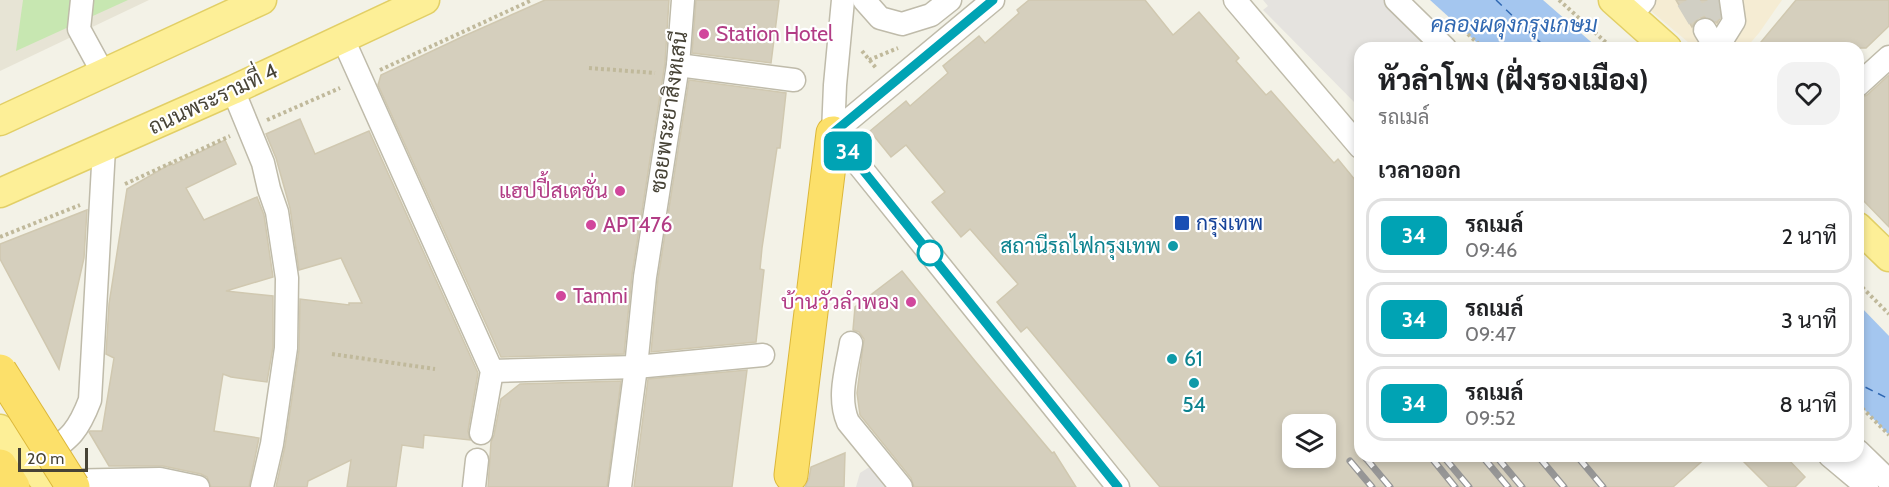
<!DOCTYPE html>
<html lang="th">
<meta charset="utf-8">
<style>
:root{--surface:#fff;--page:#f2f2f2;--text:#202124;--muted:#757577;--line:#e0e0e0}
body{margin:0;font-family:Cabin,Sarabun,sans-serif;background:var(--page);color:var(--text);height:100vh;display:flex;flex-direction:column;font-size:22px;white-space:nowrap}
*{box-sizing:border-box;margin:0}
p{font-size:20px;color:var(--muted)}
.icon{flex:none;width:33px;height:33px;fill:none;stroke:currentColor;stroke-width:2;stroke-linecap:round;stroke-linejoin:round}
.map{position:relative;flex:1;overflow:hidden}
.side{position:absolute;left:1354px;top:42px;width:510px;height:420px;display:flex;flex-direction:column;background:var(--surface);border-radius:18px;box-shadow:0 3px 9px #0003}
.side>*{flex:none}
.badge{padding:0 12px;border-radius:9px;font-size:21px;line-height:39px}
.fabs{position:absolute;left:1282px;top:414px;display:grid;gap:12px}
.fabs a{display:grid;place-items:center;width:54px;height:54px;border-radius:12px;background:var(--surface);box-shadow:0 3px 9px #0003;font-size:30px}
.scale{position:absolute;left:18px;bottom:15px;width:70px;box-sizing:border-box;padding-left:6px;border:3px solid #474336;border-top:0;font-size:16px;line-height:21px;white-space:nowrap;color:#474336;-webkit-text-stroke:4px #fff;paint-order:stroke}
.map>.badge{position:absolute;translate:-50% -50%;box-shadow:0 0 0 3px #fff}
h2{padding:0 24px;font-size:22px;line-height:54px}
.round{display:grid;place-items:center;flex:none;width:63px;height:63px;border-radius:18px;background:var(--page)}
.overview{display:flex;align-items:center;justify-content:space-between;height:102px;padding:0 24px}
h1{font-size:28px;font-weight:800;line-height:45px}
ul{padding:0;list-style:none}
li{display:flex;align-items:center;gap:18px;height:75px;margin:0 12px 9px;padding:0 12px;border:3px solid var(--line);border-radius:18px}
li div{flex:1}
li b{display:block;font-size:22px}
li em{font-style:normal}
li .badge{min-width:66px;font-weight:700;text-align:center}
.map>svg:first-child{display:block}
.residential{fill:#e7e4d5}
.commercial{fill:#f5ecd3}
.green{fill:#c7e7b1}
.parking{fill:#e5e3df}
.water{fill:#a4c6ef}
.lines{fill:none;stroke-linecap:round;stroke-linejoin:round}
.ferry{stroke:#3068b2;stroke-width:1.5;stroke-dasharray:8 6;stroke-linecap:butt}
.building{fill:#d5cfbd;stroke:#d0c8b0;stroke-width:1.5;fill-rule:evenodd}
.minor-tunnel{stroke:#d1cfc4;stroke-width:22;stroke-dasharray:22 11;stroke-linecap:butt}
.minor-casing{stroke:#bfbbaa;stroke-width:25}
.major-casing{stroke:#e2cf66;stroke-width:31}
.highway-casing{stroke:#dcb739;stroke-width:35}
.path{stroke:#c0b99b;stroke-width:4;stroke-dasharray:3 3;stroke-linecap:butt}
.minor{stroke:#fff;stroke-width:22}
.major{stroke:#fdef97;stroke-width:28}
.highway{stroke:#fce06a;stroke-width:33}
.rail-casing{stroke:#969696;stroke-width:7}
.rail{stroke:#fff;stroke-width:4.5;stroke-dasharray:14;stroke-linecap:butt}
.highway-bridge-casing{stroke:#dcb739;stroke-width:35;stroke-linecap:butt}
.highway-bridge{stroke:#fce06a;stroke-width:33}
.line-casing{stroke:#fff;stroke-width:14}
.line{stroke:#00a3b4;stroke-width:9}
.hotel-dot{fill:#d1479c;stroke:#fff;stroke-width:2}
.transit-dot{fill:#1a4fb4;stroke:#fff;stroke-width:2}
.culture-dot{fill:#0f9aa8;stroke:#fff;stroke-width:2}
.stop-dot{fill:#fff;stroke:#00a3b4;stroke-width:3}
.labels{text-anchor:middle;stroke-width:4.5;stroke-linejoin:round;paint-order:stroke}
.hotel-label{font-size:21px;fill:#b23c85;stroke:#fff;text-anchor:start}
.street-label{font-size:21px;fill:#474336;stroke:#fff}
.transit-label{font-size:21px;fill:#164399;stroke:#fff;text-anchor:start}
.culture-label{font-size:21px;fill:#0d838f;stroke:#fff;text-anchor:end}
.water-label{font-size:22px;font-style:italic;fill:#3068b2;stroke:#fff}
</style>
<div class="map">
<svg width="1889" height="487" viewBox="0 0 1889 487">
<rect width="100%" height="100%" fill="#f3f2e7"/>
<!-- residential -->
<polygon class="residential" points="0,0 149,0 0,71"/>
<!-- commercial -->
<polygon class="commercial" points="1638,0 1782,0 1759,33 1746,48 1695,48"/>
<!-- green -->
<polygon class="green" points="23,0 128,0 16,51"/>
<!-- parking -->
<g class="parking">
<polygon points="1263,0 1389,0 1438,48 1360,48 1360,108 1263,10 1268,6"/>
<polygon points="871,466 889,487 856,487 860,473"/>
</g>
<!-- water -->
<g class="water">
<polygon points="1430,0 1543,0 1598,48 1483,48"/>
<polygon points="1859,305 1889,336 1889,435 1859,404"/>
</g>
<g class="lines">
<!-- ferry -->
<g class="ferry">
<polyline points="1496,0 1546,48"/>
<polyline points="1858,376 1863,386 1889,399"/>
</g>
</g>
<!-- building -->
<g class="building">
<polygon points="545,0 669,0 665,63 632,275 624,354 501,357 378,85 381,75 464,36"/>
<polygon points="696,0 779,0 771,63 692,53"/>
<path d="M1029,0H1145L1173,35L1199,12L1239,58L1236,61L1266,95L1271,91L1334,163L1338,159L1360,186V456H1708L1673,487H1160L1027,327L1021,332L997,302L1018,284L970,229L961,237L932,202L945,192L906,145L891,157L870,131L906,101L910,106L948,73L943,66L979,36L985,43L1019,13L1017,10ZM1293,424H1326V458H1293Z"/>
<polygon points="1676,0 1718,0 1720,18 1717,23 1711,18 1705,17 1698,18 1692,27"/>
<polygon points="1796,0 1889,0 1889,26 1866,48 1756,48"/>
<polygon points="1889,75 1889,227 1858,195 1858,99 1867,95"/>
<polygon points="689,80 786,93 780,148 777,148 762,248 760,269 764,270 756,342 651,352 658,279"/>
<polygon points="300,119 315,154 369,131 478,373 468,431 470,440 424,435 423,448 402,445 396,487 347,487 351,460 308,481 307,487 276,487 285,446 299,350 300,299 349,305 349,303 362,303 341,258 299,270 290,208 276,158 266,134"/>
<polygon points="225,140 236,164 186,188 204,220 257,197 264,215 273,277 226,291 273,296 273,347 267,382 231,377 223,374 214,431 259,438 249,487 211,487 207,477 201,474 163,466 109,466 89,432 90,431 102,431 114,358 106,354 109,304 127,189 172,163 173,165"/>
<polygon points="87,210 84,258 59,369 0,259 0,244"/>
<polygon points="902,271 975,361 1052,453 1054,452 1076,487 914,487 911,478 860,415 857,393 864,339 859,332 853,330 855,307"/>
<polygon points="747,370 732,487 634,487 648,379"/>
<polygon points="621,381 607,487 488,487 491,442 494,435 501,399 520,384"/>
<polygon points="845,453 844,487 805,487 809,478 811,467"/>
<polygon points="1738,456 1785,456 1805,477 1795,487 1769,487"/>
</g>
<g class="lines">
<!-- minor-tunnel -->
<g class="minor-tunnel">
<polyline points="1687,0 1705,30"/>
<polyline points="1708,0 1721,21"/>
</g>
<!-- minor casing -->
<g class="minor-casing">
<g id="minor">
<polyline points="82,0 79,29 103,73"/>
<polyline points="843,0 835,85 833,133 1118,487"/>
<polyline points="864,0 880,18 902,24 931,15 950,0"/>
<polyline points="1235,0 1360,147"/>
<polyline points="1396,0 1445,48"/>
<polyline points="1631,16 1644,0"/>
<polyline points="1705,30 1716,48"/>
<polyline points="1724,37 1734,21 1731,0"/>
<polyline points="343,39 492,371 481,433"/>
<polyline points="678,65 794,80"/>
<polyline points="1858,85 1889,57"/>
<polyline points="233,90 263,163 269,189 277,212 287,278 286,348 272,444 262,487"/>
<polyline points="833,133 993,0"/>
<path d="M851,343C847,368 837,397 848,422L901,487"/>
<polyline points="492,371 636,367 763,355"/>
<polyline points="1858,451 1889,481"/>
<polyline points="1830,456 1867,487"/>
<path d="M41,459C69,438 77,434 90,400L104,148"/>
<polyline points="58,481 160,479 198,487"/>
<polyline points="474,487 477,460"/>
<polyline points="620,487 636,367 645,277 678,65 683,0"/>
</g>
</g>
<!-- major casing -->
<g class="major-casing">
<g id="major">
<polyline points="1613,0 1667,48"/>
<polyline points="0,121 262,0"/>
<polyline points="0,193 233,90 425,0"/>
<polyline points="1858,227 1889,257"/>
<polyline points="0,429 50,487"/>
</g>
</g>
<!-- highway casing -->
<g class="highway-casing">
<g id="highway">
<polyline points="0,466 13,487"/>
<polyline points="791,475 833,133"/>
</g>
</g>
<!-- path -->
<g class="path">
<polyline points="1559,0 1612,48"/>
<polyline points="1459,26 1483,48"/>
<polyline points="862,51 876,68"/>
<polyline points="869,60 898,48"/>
<polyline points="589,68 655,73"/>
<polyline points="380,70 532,0"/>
<polyline points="267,120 340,88"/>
<polyline points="125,184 230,136"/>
<polyline points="0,237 80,205"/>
<polyline points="1858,283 1889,314"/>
<polyline points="332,354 435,369"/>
<polyline points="1858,404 1889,435"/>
</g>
<!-- minor -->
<use href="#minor" class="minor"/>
<!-- major -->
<use href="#major" class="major"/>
<!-- highway -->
<use href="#highway" class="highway"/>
<!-- rail casing -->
<g class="rail-casing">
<g id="rail">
<polyline points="1364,456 1390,487"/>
<polyline points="1430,456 1455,487"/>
<polyline points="1443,456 1469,487"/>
<polyline points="1482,456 1508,487"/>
<polyline points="1496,456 1522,487"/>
<polyline points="1538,456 1564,487"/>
<polyline points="1577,456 1603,487"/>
<polyline points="1350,461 1372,487"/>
</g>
</g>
<!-- rail -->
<use href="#rail" class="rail"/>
<!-- highway-bridge casing -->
<g class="highway-bridge-casing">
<polyline id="highway-bridge" points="0,371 73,487"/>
</g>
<!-- highway-bridge -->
<use href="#highway-bridge" class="highway-bridge"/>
</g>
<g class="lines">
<!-- line casing -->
<g class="line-casing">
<polyline id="line" points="993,0 833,133 1118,487"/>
</g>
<!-- line -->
<use href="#line" class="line"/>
</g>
<!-- markers -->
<g class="hotel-dot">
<circle cx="704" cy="34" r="6"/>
<circle cx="620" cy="191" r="6"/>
<circle cx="591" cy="225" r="6"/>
<circle cx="561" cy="296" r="6"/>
<circle cx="911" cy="302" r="6"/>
</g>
<rect class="transit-dot" x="1174" y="215" width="16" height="16" rx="3"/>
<g class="culture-dot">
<circle cx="1173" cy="246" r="6"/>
<circle cx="1172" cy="359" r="6"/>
<circle cx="1194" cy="383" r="6"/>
</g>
<circle class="stop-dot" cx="930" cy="253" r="12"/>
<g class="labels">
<!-- hotel labels -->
<g class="hotel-label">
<text x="716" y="41">Station Hotel</text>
<text x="608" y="198" text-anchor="end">แฮปปี้สเตชั่น</text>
<text x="603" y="232">APT476</text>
<text x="573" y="303">Tamni</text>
<text x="899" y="309" text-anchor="end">บ้านวัวลำพอง</text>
</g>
<!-- street labels -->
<g class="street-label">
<text transform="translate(213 99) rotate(-25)" y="7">ถนนพระรามที่ 4</text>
<text transform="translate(669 112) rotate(-82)" y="7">ซอยพระยาสิงหเสนี</text>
</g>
<!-- transit labels -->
<g class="transit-label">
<text x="1196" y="230">กรุงเทพ</text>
</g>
<!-- culture labels -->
<g class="culture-label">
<text x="1161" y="253">สถานีรถไฟกรุงเทพ</text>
<text x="1184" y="366" text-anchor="start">61</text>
<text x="1194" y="412" text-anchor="middle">54</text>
</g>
<!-- water labels -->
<g class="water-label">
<text x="1514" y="32">คลองผดุงกรุงเกษม</text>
</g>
</g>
</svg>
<div class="fabs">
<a><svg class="icon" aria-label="layers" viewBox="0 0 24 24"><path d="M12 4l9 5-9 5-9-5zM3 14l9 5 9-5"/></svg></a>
</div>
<div class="scale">20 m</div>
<b class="badge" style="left:848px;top:151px;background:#00a3b4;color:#fff">34</b>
<section class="side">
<div class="overview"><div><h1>หัวลำโพง (ฝั่งรองเมือง)</h1><p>รถเมล์</p></div><a class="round"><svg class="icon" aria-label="heart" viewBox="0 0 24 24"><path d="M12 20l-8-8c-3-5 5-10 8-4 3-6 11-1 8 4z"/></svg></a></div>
<h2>เวลาออก</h2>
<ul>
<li><span class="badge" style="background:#00a3b4;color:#fff">34</span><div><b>รถเมล์</b><p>09:46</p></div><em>2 นาที</em></li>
<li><span class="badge" style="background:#00a3b4;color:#fff">34</span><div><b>รถเมล์</b><p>09:47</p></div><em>3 นาที</em></li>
<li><span class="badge" style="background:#00a3b4;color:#fff">34</span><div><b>รถเมล์</b><p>09:52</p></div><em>8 นาที</em></li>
</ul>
</section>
</div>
